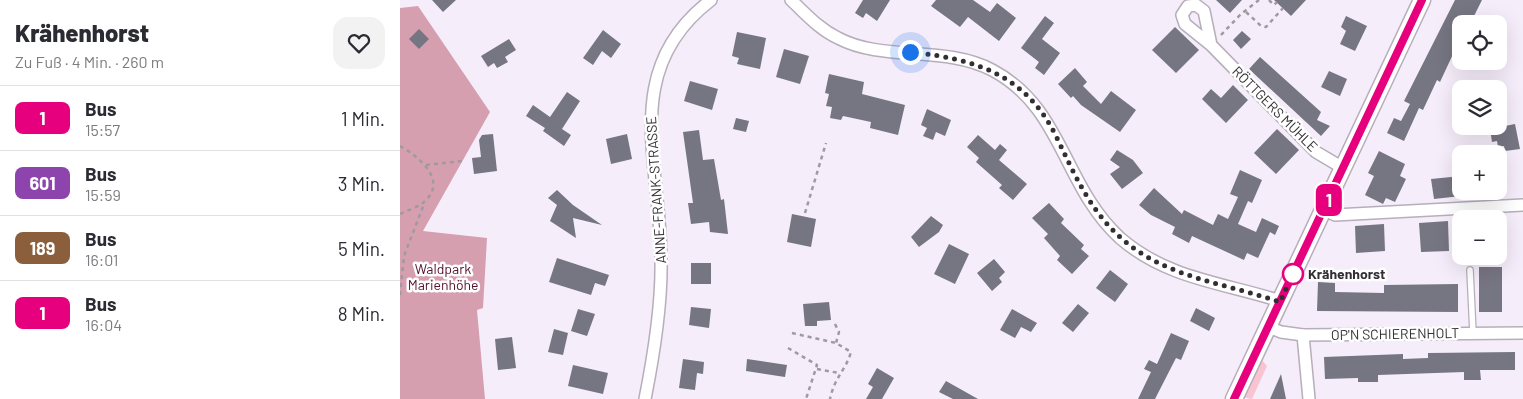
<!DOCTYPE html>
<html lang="de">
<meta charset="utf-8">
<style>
:root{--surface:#fff;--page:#f2f2f3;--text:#2b2b33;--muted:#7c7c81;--line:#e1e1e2}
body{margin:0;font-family:Barlow,sans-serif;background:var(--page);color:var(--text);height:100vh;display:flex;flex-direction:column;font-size:19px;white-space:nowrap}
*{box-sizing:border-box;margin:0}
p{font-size:16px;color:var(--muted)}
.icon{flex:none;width:28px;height:28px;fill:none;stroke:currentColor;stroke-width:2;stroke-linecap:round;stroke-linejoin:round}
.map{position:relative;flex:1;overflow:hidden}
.side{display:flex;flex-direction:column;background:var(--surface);width:400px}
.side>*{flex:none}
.badge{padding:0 10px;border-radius:8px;font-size:18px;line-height:32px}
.buttons{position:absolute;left:1052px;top:15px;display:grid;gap:10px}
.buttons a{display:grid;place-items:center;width:55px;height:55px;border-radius:10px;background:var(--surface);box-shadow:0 5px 20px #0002;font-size:25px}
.you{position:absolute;width:25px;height:25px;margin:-12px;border:4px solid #fff;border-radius:50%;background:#1a73e8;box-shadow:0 0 0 8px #1a73e833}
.map>.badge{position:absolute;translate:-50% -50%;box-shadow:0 0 0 2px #fff}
.round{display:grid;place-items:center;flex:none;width:52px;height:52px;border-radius:15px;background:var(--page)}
.summary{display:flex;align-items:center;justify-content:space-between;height:85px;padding:0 15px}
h1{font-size:24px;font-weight:800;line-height:38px}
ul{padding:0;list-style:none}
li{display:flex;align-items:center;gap:15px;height:65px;padding:0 15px;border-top:1px solid var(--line)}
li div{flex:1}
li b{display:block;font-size:19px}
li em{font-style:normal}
li .badge{min-width:55px;font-weight:700;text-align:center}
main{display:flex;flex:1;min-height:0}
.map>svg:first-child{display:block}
.green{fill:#fac3d2}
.forest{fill:#d69faf}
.building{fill:#767582}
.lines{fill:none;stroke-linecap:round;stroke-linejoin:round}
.service-casing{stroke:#b7aebb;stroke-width:8}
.minor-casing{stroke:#b7aebb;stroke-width:14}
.secondary-casing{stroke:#b7aebb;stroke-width:19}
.path{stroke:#a099a2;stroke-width:2.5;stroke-dasharray:4 4;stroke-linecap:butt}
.service{stroke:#fff;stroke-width:5.5}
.minor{stroke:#fff;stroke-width:11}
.secondary{stroke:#fff;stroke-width:16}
.line-casing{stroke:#fff;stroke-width:11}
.line{stroke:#e6007e;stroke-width:8}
.walk{stroke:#322e33;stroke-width:5;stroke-dasharray:0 9}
.stop-dot{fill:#fff;stroke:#e6007e;stroke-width:2.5}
.labels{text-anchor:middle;stroke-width:5;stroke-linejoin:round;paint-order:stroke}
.street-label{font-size:14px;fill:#322e33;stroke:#fefefe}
.park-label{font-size:14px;fill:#53122d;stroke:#fefefe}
.stop-label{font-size:14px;font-weight:bold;fill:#322e33;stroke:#fefefe;text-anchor:start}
</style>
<main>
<section class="side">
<div class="summary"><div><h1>Krähenhorst</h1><p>Zu Fuß · 4 Min. · 260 m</p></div><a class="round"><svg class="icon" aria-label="heart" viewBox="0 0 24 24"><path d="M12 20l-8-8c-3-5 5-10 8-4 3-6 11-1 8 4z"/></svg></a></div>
<ul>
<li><span class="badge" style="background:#e6007e;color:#fff">1</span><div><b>Bus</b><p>15:57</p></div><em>1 Min.</em></li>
<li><span class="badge" style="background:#8e44ad;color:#fff">601</span><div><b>Bus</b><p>15:59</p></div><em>3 Min.</em></li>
<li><span class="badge" style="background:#8b5e3c;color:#fff">189</span><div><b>Bus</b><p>16:01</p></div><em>5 Min.</em></li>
<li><span class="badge" style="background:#e6007e;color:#fff">1</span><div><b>Bus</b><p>16:04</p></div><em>8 Min.</em></li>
</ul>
</section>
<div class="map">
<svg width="1123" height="399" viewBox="0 0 1123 399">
<rect width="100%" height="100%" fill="#f6edfa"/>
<!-- green -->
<polygon class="green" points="860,358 867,366 852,399 842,397"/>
<!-- forest -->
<polygon class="forest" points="18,6 90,112 23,231 87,238 83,308 77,310 85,399 0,399 0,8"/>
<!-- building -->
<g class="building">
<polygon points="32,0 56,0 43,12"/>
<polygon points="463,0 490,0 477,21 466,13 463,18 455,13"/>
<polygon points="536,0 573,0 590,12 597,3 616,18 599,41 568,17 560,27 531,6"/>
<polygon points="816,0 842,0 830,13"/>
<polygon points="874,0 906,0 891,16"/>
<polygon points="1055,0 1082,0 1074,16 1090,24 1061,24 1061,37 1040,82 1037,80 1023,110 1019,108 1004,141 987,133 994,118 1001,121 1010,104 1004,101"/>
<polygon points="645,16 654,23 642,39 660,53 644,75 635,68 639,62 621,48"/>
<polygon points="946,16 967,26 955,51 940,44 946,31 941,27"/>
<polygon points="775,27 799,50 776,73 752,50"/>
<polygon points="19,29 29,39 19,49 9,39"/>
<polygon points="203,30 221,44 211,58 202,51 193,65 183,58"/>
<polygon points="842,31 851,39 841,49 833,40"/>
<polygon points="337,32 366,38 360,69 337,64 339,58 332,56"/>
<polygon points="109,39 116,50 105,57 108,62 97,68 94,63 88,67 81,56"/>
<polygon points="384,49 409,56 400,84 376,77"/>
<polygon points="860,57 921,112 917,120 930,126 921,136 849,69"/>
<polygon points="675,68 687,82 683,86 701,104 711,91 736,110 720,132 681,105 673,96 671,98 658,84"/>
<polygon points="929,71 947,79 940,96 921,87"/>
<polygon points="429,74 464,82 462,94 505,105 498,135 470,128 471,122 443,116 441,120 430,118 432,107 426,106 429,94 425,93"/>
<polygon points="290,81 318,89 312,110 284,101"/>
<polygon points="833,85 848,100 826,123 802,99 811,89 821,98"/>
<polygon points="167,92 180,101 162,129 171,135 164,146 143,131 145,128 126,116 133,105 150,117"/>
<polygon points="527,109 551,120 545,136 536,132 533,140 523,136 527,128 521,125"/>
<polygon points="336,118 349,121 346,132 333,129"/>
<polygon points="1115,124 1120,149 1105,151 1104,146 1098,147 1097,141 1092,142 1090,129"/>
<polygon points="877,129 899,150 876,174 854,153"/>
<polygon points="299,130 303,160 314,159 321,200 324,199 328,234 310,232 309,222 291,224 288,203 293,203 283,132"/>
<polygon points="93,134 97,171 74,174 72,158 81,157 79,140 82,135"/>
<polygon points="227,134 232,159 211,164 206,139"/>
<polygon points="578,135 595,150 600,144 607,150 599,160 627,184 613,200 599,188 602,185 576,162 579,158 567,147"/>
<polygon points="717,150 733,160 743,173 722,189 710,174 720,167 710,160"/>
<polygon points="979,151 1005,164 1000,176 1006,179 995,202 986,198 983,204 965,195 974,176 968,173"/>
<polygon points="840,170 862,180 852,203 848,201 838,224 856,232 862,218 879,226 875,235 870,232 858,258 847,253 844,260 792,236 789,243 772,234 775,227 751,215 739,205 754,188 782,214 784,210 813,225 818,214 828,219 838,197 830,194"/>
<polygon points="1061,176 1061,196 1034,199 1031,179"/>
<polygon points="157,190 173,205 202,225 173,218 176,238 150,221 157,205 148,198"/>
<polygon points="649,203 664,219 661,223 684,245 681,249 689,256 672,274 657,260 660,256 644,238 648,234 632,218"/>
<polygon points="392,214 416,219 411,247 387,242"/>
<polygon points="531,216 543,225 539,232 519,247 511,237"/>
<polygon points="1048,221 1049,251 1021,252 1019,223"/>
<polygon points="984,224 985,251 956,253 955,226"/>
<polygon points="549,244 569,254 555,284 534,274"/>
<polygon points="157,258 209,275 205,286 195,283 191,295 149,282"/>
<polygon points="594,259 605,272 599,278 602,282 592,291 577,273"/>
<rect x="291" y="263" width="20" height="21"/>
<rect x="1079" y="267" width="23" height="45"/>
<polygon points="710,270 728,284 715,302 696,288"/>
<polygon points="918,282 935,283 935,292 984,293 984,285 1058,284 1058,312 917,311"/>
<polygon points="429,302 431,320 417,321 417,326 405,326 403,304"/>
<polygon points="678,304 689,313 673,332 662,323"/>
<polygon points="291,307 311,309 309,328 289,325"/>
<polygon points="796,308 815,318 809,331 790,321"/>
<polygon points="178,309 195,314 187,336 171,331"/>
<polygon points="612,309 637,323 631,332 621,327 615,338 600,330"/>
<polygon points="154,329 168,333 163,355 148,352"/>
<polygon points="771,333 789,341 781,360 776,358 755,399 738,399 751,372 744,369 749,360 757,364"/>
<polygon points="112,337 116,368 98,370 95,339"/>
<polygon points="1115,352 1115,370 1080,370 1081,380 1064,380 1064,372 978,375 978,382 958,382 958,378 925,379 924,357 1003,354 1003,359 1028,358 1028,353"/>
<polygon points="283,359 304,362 303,374 297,373 295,390 279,388"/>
<polygon points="347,359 387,365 385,377 346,371"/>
<polygon points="173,365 208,373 203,394 168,386"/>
<polygon points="477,368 494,378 482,399 466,399 473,387 468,384"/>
<polygon points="881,374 886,399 870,399"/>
<polygon points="546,381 578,399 553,399 539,392"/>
</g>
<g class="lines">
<!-- service casing -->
<g class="service-casing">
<polyline id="service" points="1070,270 1073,333"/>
</g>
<!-- minor casing -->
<g class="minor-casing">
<g id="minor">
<path d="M391,0C406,14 419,29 438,38C483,62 545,45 592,70C663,107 663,186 720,238C767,279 825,283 880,301"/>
<polyline points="811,45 804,11 796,5 788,6 782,15 785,24 811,45 916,152 943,168"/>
<polyline points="924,210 935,215 1123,205"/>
<polyline points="869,327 881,332 903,335 1123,333"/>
<polyline points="903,335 909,399"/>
<path d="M245,399C254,354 262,306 261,260C261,163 219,70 311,0"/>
</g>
</g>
<!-- secondary casing -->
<g class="secondary-casing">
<polyline id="secondary" points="834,399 1022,0"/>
</g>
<!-- path -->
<g class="path">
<polyline points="869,0 874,5 877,2"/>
<polyline points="846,12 861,26 866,27 883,8"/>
<polyline points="821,35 841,14 859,0"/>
<path d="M0,146C18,156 48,180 25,201C19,207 8,210 0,214"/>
<polyline points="26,165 62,161"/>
<polyline points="405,213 426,143"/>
<polyline points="0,295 4,256 24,204"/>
<polyline points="435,324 439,332 436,343"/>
<path d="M392,333L436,343L451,352C445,372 435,376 430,399"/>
<polyline points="388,348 417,365 406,399"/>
<polyline points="417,369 439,373"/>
</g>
<!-- service -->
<use href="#service" class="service"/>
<!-- minor -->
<use href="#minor" class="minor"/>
<!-- secondary -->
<use href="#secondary" class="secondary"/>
</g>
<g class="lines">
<!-- line casing -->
<g class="line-casing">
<polyline id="line" points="834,399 1022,0"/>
</g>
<!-- line -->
<use href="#line" class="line"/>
<!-- walk -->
<path class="walk" d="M510,52C575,59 625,74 656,136C674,173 689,209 720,237C765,278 825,283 880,302L893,274"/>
</g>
<!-- markers -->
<circle class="stop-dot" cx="893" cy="274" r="10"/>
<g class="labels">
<!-- street labels -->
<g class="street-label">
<text transform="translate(875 109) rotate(45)" y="5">RÖTTGERS MÜHLE</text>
<text transform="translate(256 190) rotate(-94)" y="5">ANNE-FRANK-STRASSE</text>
<text transform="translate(995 334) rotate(-1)" y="5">OP'N SCHIERENHOLT</text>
</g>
<!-- park labels -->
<g class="park-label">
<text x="43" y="274">Waldpark<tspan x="43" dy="16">Marienhöhe</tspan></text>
</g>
<!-- stop labels -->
<g class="stop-label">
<text x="908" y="279">Krähenhorst</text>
</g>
</g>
</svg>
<div class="buttons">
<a><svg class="icon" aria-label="locate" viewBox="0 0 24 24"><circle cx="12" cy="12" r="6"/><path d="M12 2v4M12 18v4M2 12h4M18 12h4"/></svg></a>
<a><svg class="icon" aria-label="layers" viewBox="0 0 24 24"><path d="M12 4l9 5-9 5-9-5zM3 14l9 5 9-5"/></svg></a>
<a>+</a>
<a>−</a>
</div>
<div class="you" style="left:510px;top:52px"></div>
<b class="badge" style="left:929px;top:200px;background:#e6007e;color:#fff">1</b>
</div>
</main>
